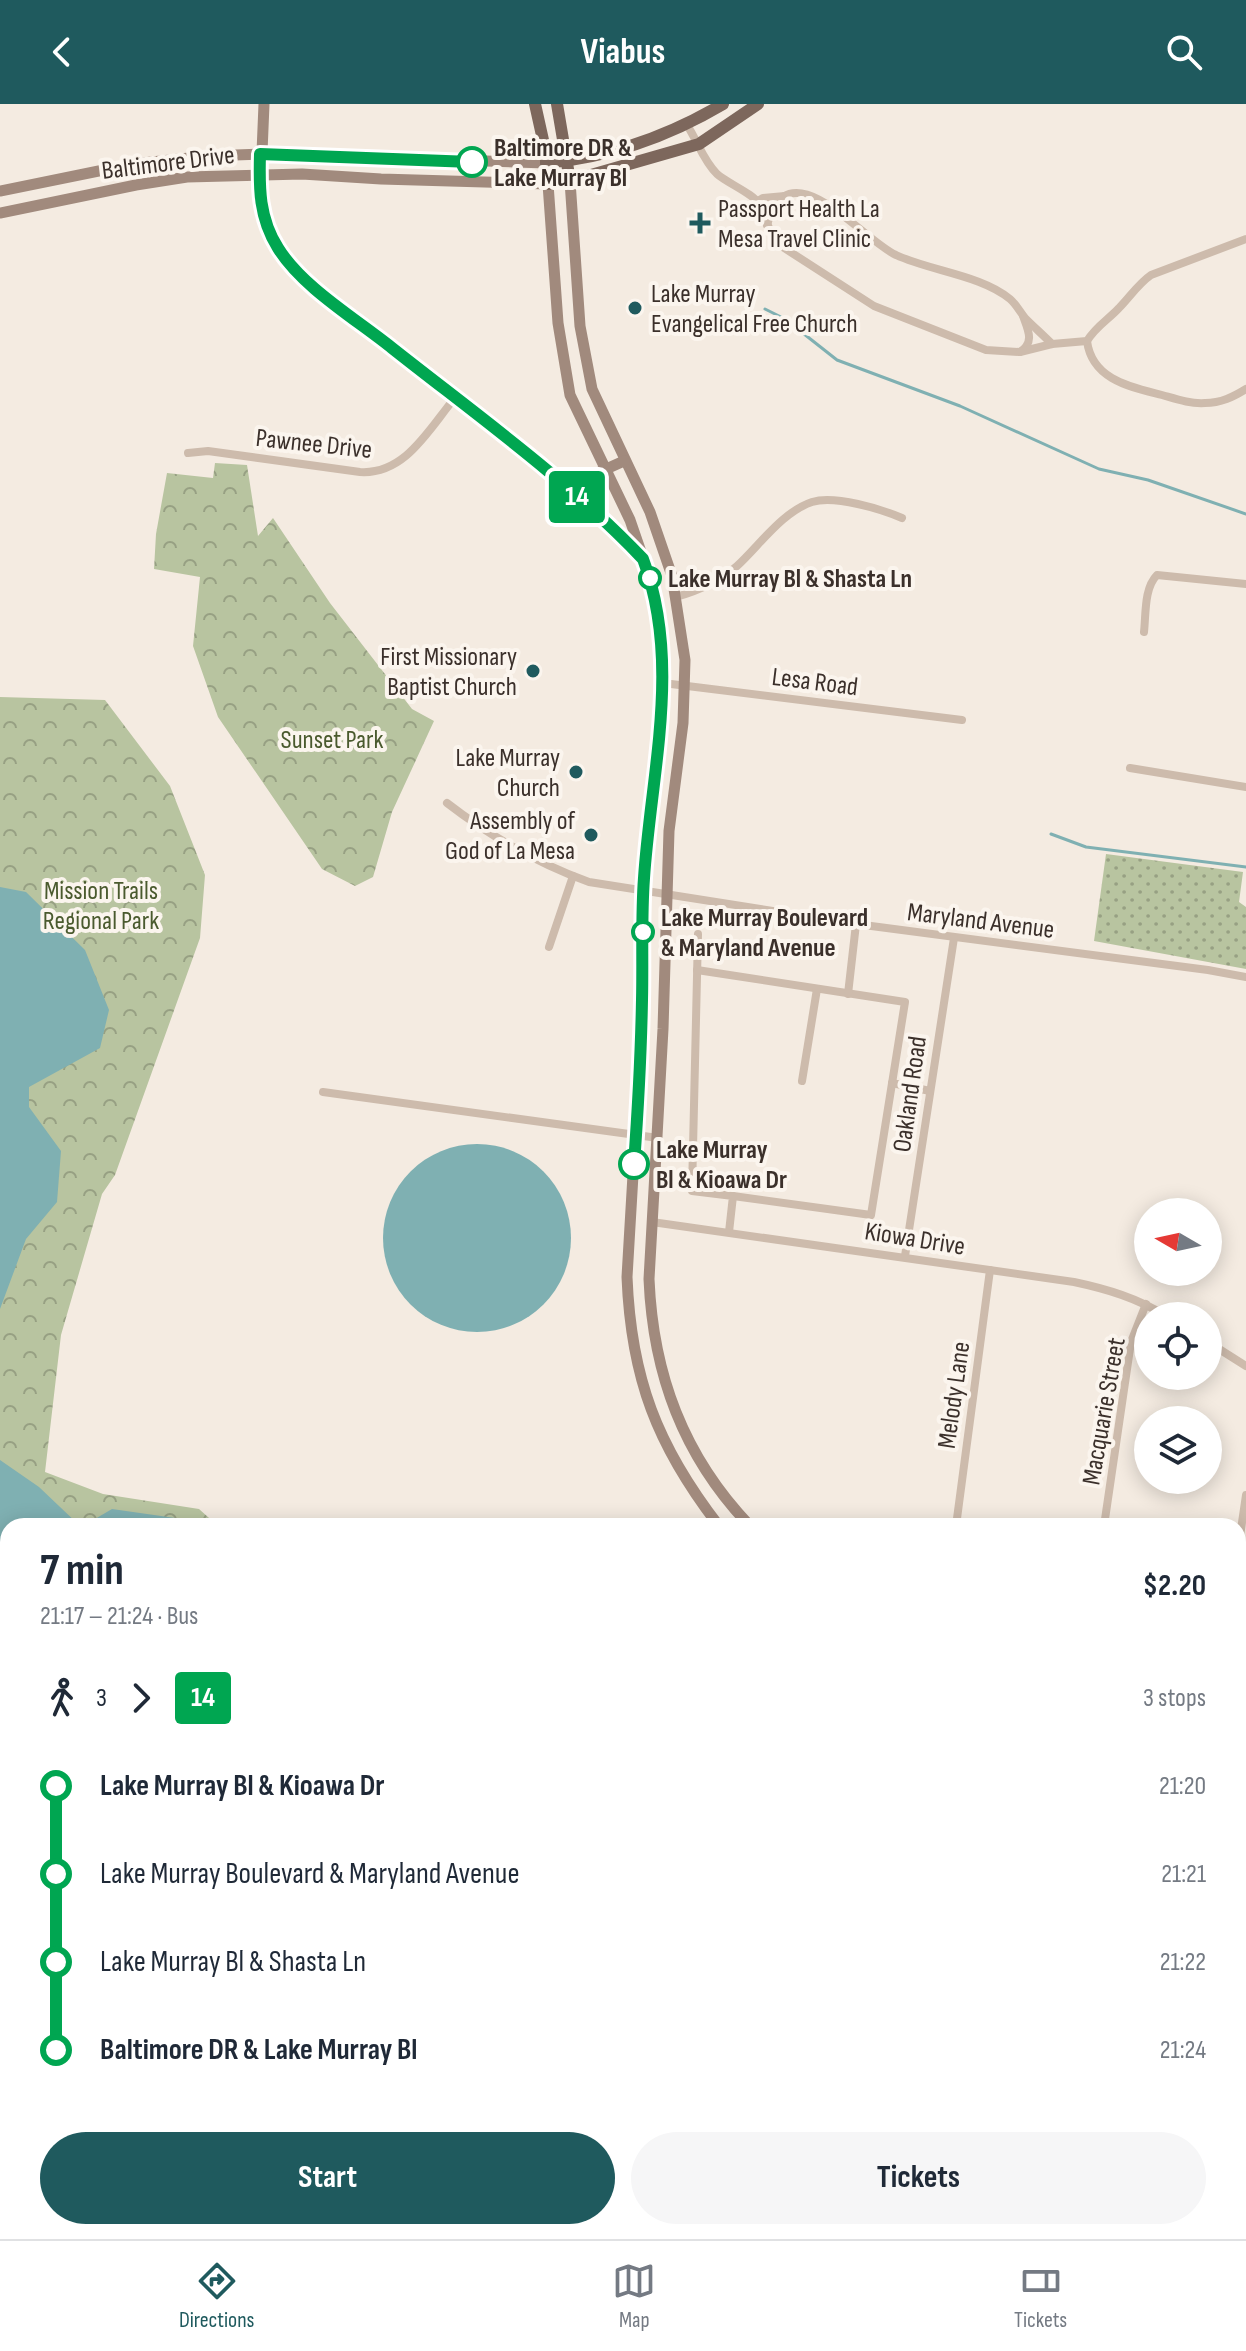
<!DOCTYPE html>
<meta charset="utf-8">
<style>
:root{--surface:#fff;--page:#f6f6f7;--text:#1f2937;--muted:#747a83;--line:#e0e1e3;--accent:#1f5a5e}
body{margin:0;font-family:"Sofia Sans Condensed",sans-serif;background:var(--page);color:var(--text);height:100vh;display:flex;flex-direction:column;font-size:30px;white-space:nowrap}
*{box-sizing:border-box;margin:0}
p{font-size:26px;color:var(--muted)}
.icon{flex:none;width:44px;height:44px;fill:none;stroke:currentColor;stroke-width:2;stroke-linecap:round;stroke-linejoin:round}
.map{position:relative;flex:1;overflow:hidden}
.details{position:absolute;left:0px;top:1414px;width:1246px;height:722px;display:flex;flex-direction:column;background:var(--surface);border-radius:24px 24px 0 0;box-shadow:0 4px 20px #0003}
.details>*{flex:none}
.badge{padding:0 16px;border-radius:6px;font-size:28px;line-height:52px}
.needle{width:52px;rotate:279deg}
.tools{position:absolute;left:1134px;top:1094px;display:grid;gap:16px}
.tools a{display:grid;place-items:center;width:88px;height:88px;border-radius:50%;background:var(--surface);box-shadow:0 4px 20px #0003;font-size:40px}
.map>.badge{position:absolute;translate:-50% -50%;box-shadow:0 0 0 4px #fff}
.legs{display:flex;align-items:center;gap:12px;height:88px;padding:0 40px;font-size:26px}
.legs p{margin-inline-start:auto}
.head{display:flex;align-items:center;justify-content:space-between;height:136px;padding:0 40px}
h1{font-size:44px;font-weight:700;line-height:60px}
.primary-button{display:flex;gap:16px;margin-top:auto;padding:16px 40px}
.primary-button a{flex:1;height:92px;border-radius:48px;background:var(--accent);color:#fff;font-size:32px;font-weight:700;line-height:92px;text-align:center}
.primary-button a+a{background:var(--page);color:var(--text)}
ul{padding:0 40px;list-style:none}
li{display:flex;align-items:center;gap:28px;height:88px;font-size:30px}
li i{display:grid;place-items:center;width:12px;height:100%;margin:0 10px;background:currentColor}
li i::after{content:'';width:20px;height:20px;margin:-10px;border:6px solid;border-radius:50%;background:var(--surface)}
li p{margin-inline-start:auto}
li:first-child i{background:linear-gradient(#0000 50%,currentColor 0)}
li:last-child i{background:linear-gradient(currentColor 50%,#0000 0)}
header{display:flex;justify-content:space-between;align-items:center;height:104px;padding:0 40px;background:var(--accent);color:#fff;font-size:36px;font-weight:700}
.tabs{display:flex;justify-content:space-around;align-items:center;height:112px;border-top:2px solid var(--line);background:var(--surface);font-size:22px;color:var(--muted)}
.tabs a{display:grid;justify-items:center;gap:4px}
.tabs .selected{color:var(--accent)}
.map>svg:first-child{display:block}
.grass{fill:url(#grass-dots)}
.park{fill:url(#park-crowns)}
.water{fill:#7fb0b2}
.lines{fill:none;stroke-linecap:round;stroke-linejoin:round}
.stream{stroke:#7fb0b2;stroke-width:3}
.street{stroke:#cdbbac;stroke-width:8}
.secondary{stroke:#a18a7d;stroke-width:11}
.primary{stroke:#7d675c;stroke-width:12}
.highway{stroke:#5c4a42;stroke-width:14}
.line-1-casing{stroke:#fff;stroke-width:18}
.line-1{stroke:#00a651;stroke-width:12}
.stop-1-dot{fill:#fff;stroke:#00a651;stroke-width:4}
.poi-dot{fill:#1f5a5e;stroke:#fbf5ee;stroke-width:3}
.labels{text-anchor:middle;stroke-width:8;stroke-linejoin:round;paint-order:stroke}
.stop-label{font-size:26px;font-weight:bold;fill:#3b302b;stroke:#fbf5ee;text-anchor:start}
.street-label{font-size:26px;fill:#3b302b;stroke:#fbf5ee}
.poi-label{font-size:26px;fill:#3b302b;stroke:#fbf5ee;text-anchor:end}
.park-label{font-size:26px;fill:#4a5a2e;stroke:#fbf5ee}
</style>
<header><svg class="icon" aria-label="back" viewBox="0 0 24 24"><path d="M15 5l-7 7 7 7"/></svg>Viabus<svg class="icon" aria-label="search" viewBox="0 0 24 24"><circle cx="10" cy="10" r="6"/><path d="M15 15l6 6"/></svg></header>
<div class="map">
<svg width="1246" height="2135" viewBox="0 0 1246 2135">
<defs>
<pattern id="grass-dots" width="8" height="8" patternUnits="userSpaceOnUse" patternTransform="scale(2)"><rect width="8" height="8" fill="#b8c4a0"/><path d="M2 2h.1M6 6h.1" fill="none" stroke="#97a083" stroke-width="1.8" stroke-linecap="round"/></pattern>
<pattern id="park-crowns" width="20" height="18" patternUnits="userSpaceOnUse" patternTransform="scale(2)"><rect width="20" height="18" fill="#b8c4a0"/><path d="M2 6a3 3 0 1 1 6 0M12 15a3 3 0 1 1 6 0" fill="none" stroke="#97a083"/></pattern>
</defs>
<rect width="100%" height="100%" fill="#f4ebe1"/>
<!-- grass -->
<polygon class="grass" points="1106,750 1243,768 1239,798 1246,803 1246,865 1094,837"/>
<!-- park -->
<g class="park">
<polygon points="215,359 247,361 258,432 273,414 330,499 412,605 434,617 392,708 373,773 355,782 322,765 218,613 193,542 200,473 154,465 156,430 167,369 213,374"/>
<polygon points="0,593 105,596 170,682 205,771 200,834 115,1071 102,1090 61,1231 45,1368 103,1390 199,1405 218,1422 8,1422 8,2128 350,2128 352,2135 10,2135 0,2130"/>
</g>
<!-- water -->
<g class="water">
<polygon points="0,783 26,788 85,846 109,906 100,944 29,983 29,1003 61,1047 57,1098 26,1135 0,1205"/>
<circle cx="477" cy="1134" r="94"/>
<polygon points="0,1356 39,1383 80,1422 8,1422 8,1771 0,1760"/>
<polygon points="112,1405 196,1417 200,1422 83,1422"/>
</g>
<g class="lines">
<!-- stream -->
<g class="stream">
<polyline points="765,205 785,215 837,256 960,302 1099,365 1148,376 1246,410"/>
<polyline points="1051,730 1086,743 1246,763"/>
<polyline points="0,1795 8,1809"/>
<polyline points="263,2128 266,2135"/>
</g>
<!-- street -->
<g class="street">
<path d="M687,21C698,38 703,56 717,70C727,79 754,90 759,100C767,113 767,127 778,140L874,202L986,246L1020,248C1035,238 1028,226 1023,212"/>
<polyline points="758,97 763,94 785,92"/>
<path d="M767,121C788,40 862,136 896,151C930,167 981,171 1010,195C1016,200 1020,208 1025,214C1034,223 1043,231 1052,240"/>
<path d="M1087,237C1092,276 1131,283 1162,291C1176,295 1190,300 1205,299C1221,299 1233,293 1246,285"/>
<path d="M1020,248L1052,240L1087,237C1096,222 1108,216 1119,204C1130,193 1138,180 1151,171L1246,135"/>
<path d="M188,349L208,347L360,368C405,371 429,325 454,295"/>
<path d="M676,493C697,487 720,477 737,462C759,442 782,408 812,398C835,391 881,405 902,414"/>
<path d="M1144,528C1146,510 1144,484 1157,471L1246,480"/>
<polyline points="663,579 962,616"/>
<polyline points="1130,664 1246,683"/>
<path d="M447,699C491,733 537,759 589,778L856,820L1208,866L1246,873"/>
<polyline points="698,830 692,1087 733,1092 729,1128"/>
<polyline points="549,843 573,772"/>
<polyline points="697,866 905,898 871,1111 733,1092"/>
<polyline points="848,890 856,820"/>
<polyline points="802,977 817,885"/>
<polyline points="892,979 930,987"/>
<polyline points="323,988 658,1034"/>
<path d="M652,1118L1074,1178C1107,1185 1137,1194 1166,1212"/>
<polyline points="905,1152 954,834"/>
<polyline points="1208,1238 1246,1262"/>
<polyline points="956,1422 990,1166"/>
<polyline points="1104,1422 1131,1238 1146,1200"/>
<polyline points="1238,1446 1246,1391"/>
<polyline points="1238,1582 1246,1583"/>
<polyline points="420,2128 424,2135"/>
<polyline points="744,2128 745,2135"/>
</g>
<!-- secondary -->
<g class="secondary">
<polyline points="264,0 260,97 266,121 284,154 323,189 454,295 537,357 640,452"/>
<path d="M570,77L580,222L592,285L650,408L672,472L685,556L683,619L669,727L663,925L649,1175C653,1270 683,1352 750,1422"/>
<polyline points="0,87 133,60 208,52 260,50 546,59"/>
<path d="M0,109L136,81L187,73L302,70L381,75L548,80L558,219L570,291L630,416L651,477L664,558L661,621L648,724L644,776L641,935L627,1173C631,1274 657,1342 719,1422"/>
<polyline points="566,383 624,357"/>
<polyline points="1238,1847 1246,1839"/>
<polyline points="1238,1860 1246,1868"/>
<polyline points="1238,1887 1246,1893"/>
<polyline points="934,2135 966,2130 998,2135"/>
<polyline points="1049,2135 1056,2128"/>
</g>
<!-- primary -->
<g class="primary">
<polyline points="535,0 545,45 548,80 570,77 699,40 758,0"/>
<polyline points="557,0 570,77"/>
<path d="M546,59C610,53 669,32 723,0"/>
</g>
<!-- highway -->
<g class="highway">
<polyline points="1238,2014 1246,2001"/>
<polyline points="1238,2070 1246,2061"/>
<polyline points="1238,2121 1246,2112"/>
<polyline points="1158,2135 1162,2128"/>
<polyline points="1182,2135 1188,2128"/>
<polyline points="1226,2135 1232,2128"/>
</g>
</g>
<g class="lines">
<!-- line-1 casing -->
<g class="line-1-casing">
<path id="line-1" d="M472,58L260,50C259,84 259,114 278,144C302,183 356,215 392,244C478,312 568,376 643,455C682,559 651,668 644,774C641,814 643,855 642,896C641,950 638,1005 634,1060"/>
</g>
<!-- line-1 -->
<use href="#line-1" class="line-1"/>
</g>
<!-- markers -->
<g class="stop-1-dot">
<circle cx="472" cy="58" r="14"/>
<circle cx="650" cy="474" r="10"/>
<circle cx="643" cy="828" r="10"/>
<circle cx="634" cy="1060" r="14"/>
</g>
<g class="poi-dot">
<path d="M696 107h8v8h8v8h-8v8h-8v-8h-8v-8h8z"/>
<circle cx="635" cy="204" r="8"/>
<circle cx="533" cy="567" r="8"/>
<circle cx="576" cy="668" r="8"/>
<circle cx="591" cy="731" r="8"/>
</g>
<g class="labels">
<!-- stop labels -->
<g class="stop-label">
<text x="494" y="52">Baltimore DR &amp;<tspan x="494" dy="30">Lake Murray Bl</tspan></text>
<text x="668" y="483">Lake Murray Bl &amp; Shasta Ln</text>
<text x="661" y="822">Lake Murray Boulevard<tspan x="661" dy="30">&amp; Maryland Avenue</tspan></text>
<text x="656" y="1054">Lake Murray<tspan x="656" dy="30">Bl &amp; Kioawa Dr</tspan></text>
</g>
<!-- street labels -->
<g class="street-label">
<text transform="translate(168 58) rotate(-7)" y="9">Baltimore Drive</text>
<text transform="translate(314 339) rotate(6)" y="9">Pawnee Drive</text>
<text transform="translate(815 577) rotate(7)" y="9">Lesa Road</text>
<text transform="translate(981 816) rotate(7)" y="9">Maryland Avenue</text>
<text transform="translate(909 990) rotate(-82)" y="9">Oakland Road</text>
<text transform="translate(915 1134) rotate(9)" y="9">Kiowa Drive</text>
<text transform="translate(953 1291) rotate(-82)" y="9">Melody Lane</text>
<text transform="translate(1103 1307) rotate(-80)" y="9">Macquarie Street</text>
</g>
<!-- poi labels -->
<g class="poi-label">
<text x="718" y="113" text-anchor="start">Passport Health La<tspan x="718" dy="30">Mesa Travel Clinic</tspan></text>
<text x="651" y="198" text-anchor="start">Lake Murray<tspan x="651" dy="30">Evangelical Free Church</tspan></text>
<text x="517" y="561">First Missionary<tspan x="517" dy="30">Baptist Church</tspan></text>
<text x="560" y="662">Lake Murray<tspan x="560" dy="30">Church</tspan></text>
<text x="575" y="725">Assembly of<tspan x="575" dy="30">God of La Mesa</tspan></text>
</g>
<!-- park labels -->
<g class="park-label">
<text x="332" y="644">Sunset Park</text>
<text x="101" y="795">Mission Trails<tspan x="101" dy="30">Regional Park</tspan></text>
</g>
</g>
</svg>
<div class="tools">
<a><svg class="needle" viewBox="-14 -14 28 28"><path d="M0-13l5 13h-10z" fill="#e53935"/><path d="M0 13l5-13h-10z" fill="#747a83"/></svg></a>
<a><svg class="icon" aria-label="locate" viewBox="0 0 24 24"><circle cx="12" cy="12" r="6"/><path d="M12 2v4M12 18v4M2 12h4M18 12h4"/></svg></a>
<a><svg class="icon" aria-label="layers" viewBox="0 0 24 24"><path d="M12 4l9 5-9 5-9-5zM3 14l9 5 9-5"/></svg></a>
</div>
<b class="badge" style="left:577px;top:393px;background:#00a651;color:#fff">14</b>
<section class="details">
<div class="head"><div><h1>7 min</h1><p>21:17 – 21:24 · Bus</p></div><b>$2.20</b></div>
<div class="legs"><svg class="icon" aria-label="walk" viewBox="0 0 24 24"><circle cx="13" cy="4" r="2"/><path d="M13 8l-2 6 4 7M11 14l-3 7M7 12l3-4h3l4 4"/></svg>3<svg class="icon" aria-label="forward" viewBox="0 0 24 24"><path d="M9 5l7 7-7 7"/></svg><b class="badge" style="background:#00a651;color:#fff">14</b><p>3 stops</p></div>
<ul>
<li><i style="color:#00a651"></i><b>Lake Murray Bl &amp; Kioawa Dr</b><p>21:20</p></li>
<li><i style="color:#00a651"></i><span>Lake Murray Boulevard &amp; Maryland Avenue</span><p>21:21</p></li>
<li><i style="color:#00a651"></i><span>Lake Murray Bl &amp; Shasta Ln</span><p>21:22</p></li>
<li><i style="color:#00a651"></i><b>Baltimore DR &amp; Lake Murray Bl</b><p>21:24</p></li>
</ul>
<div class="primary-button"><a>Start</a><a>Tickets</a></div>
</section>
</div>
<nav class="tabs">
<a class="selected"><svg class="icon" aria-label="directions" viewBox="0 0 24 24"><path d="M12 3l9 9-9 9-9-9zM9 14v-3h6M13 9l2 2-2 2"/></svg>Directions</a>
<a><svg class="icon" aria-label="map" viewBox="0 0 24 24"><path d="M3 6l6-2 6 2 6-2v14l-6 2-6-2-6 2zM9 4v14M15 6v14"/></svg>Map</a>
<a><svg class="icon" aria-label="tickets" viewBox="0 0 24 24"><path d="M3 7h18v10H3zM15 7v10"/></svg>Tickets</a>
</nav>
